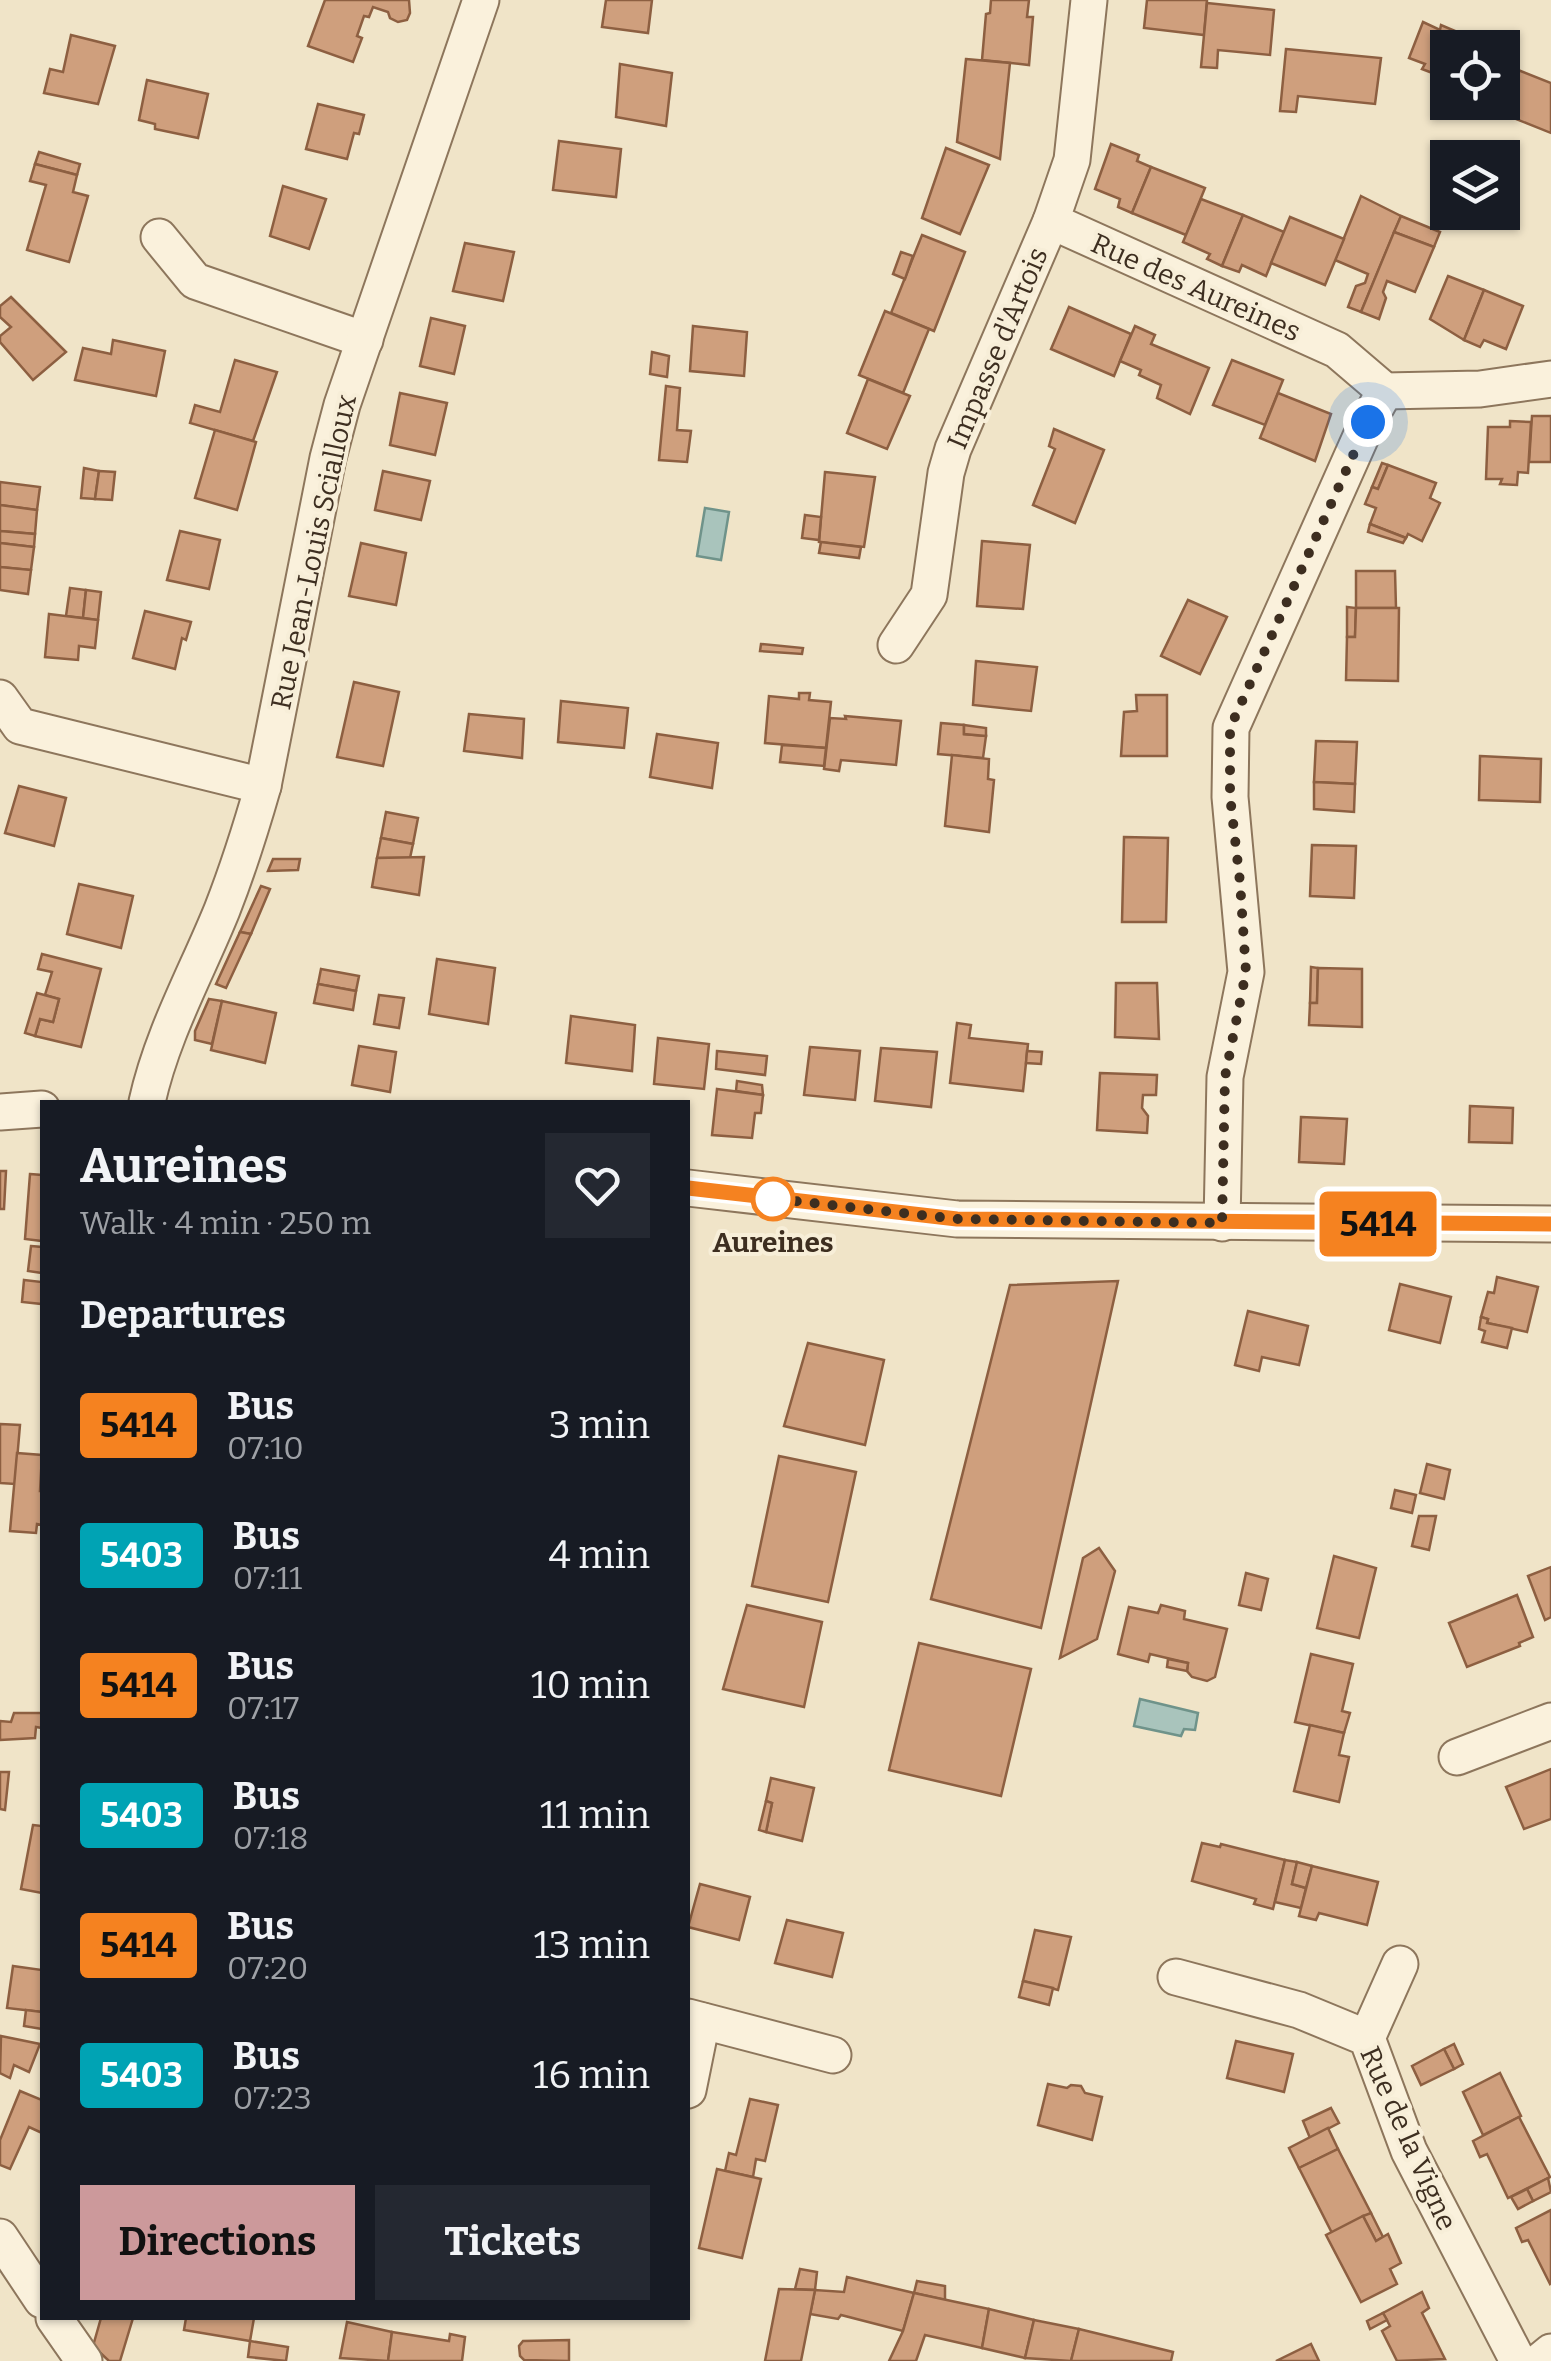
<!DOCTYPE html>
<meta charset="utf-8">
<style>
:root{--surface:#171b24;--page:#242831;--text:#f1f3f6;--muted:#9ea1a6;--accent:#cc999b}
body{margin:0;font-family:Bitter,serif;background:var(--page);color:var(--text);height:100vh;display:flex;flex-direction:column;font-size:38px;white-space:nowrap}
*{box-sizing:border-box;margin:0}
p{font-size:32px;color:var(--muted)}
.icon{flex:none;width:55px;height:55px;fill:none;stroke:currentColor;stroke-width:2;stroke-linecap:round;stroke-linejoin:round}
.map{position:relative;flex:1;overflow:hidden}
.panel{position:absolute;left:40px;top:1100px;width:650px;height:1220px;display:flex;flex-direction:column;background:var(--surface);border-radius:0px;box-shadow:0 2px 8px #0004}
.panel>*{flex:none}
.badge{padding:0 20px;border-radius:8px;font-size:35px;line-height:65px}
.tools{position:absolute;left:1430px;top:30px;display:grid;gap:20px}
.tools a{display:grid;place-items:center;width:90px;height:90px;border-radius:0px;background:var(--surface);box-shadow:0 2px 8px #0004;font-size:50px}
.you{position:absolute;width:50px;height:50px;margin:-25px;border:8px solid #fff;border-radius:50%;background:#1a73e8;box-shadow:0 0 0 15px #1a73e833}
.map>.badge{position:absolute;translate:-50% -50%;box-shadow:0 0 0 5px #fff}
h2{padding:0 40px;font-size:38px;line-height:90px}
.round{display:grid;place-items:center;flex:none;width:105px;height:105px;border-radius:0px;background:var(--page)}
.overview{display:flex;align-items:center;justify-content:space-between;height:170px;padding:0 40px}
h1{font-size:48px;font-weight:700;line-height:75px}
.primary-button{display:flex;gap:20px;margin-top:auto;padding:20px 40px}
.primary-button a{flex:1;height:115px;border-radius:0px;background:var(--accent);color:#111;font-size:40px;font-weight:700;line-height:115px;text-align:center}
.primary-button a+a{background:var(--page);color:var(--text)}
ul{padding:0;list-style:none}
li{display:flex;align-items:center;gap:30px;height:130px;padding:0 40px}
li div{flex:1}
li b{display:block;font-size:38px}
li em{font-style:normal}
li .badge{min-width:110px;font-weight:700;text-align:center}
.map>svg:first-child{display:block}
.water{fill:#a9c4bc;stroke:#6f938a;stroke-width:2.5}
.building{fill:#cf9f7d;stroke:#8d5f41;stroke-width:2.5}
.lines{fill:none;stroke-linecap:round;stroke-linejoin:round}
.minor-casing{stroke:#8d765c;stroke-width:39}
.minor{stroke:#faf1dc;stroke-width:35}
.line-casing{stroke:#fff;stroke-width:22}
.line{stroke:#f58220;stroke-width:15}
.walk{stroke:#3d2e20;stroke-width:10;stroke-dasharray:0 18}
.stop-dot{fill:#fff;stroke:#f58220;stroke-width:5}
.labels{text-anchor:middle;stroke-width:8;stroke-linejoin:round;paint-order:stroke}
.street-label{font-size:28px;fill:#3d2e20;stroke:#f7eed8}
.stop-label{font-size:28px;font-weight:bold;fill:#3d2e20;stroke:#f7eed8}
</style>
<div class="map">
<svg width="1551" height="2361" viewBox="0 0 1551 2361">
<rect width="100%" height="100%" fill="#f0e4c8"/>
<!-- water -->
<g class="water">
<polygon points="705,508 729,512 721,560 697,556"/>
<polygon points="1140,1699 1198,1713 1195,1730 1184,1729 1181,1736 1134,1726"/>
</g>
<!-- building -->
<g class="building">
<polygon points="325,0 409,0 410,13 407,20 398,22 390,18 388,12 373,7 369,17 364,16 357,36 362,38 353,62 308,46"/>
<polygon points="606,0 652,0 648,33 602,27"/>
<polygon points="991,0 1029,0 1027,17 1033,17 1029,65 982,60 986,14 990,13"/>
<polygon points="1147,0 1207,0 1204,35 1144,28"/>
<polygon points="1207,3 1274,10 1270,55 1218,50 1217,68 1201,67"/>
<polygon points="1423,22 1440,30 1441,25 1495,48 1448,48 1448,79 1422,69 1425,64 1409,58"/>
<polygon points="71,35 115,46 98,104 44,93 50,69 63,72"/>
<polygon points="1286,49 1381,58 1375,104 1298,96 1296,112 1280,111"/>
<polygon points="966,59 1010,63 1000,159 957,142"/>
<polygon points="620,64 672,73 666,126 616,117"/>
<polygon points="1518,70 1551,83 1551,133 1501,113"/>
<polygon points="147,80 208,94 198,138 155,129 155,124 139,120"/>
<polygon points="318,104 364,115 359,134 354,133 347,159 306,149"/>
<polygon points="559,141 621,149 616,197 553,190"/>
<polygon points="1111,144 1139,155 1137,161 1151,167 1132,213 1118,207 1120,199 1095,189"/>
<polygon points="946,148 989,165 960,234 922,218"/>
<polygon points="39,152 80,164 77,175 35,164"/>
<polygon points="35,164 77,175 73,192 88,196 69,262 27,250 46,185 30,181"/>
<polygon points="1151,167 1205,188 1186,235 1132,213"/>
<polygon points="283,186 326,199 309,249 270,236"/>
<polygon points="1361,196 1401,216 1361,312 1348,307 1356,286 1365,283 1368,274 1335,260"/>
<polygon points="1201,199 1243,215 1222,266 1207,259 1210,254 1183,242"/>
<polygon points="1243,215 1284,232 1266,276 1242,265 1239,272 1222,266"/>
<polygon points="1401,216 1440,232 1434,247 1394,232"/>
<polygon points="1290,217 1344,239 1325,285 1271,263"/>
<polygon points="1394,232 1434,247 1415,292 1387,281 1383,292 1386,298 1379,319 1361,312"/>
<polygon points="922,235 965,252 934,331 891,313"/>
<polygon points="465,243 514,252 503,301 453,291"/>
<polygon points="901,252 913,256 905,279 893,274"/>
<polygon points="1448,276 1484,290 1464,340 1430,319"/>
<polygon points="1484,290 1523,306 1506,349 1484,340 1480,347 1464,340"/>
<polygon points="11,297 66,352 33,380 0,342 0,336 11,327 0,317 0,306"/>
<polygon points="1069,307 1131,334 1114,376 1051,349"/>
<polygon points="885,311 929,329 903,393 859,375"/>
<polygon points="431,318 465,326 454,374 420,366"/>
<polygon points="693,326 747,332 744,376 690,371"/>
<polygon points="1135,326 1155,335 1151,344 1209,368 1190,414 1157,398 1161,385 1139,375 1141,370 1120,361"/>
<polygon points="113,340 165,351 156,396 75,380 83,348 111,354"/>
<polygon points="652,352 669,356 667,377 650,374"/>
<polygon points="235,360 277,372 253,441 190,423 195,405 220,412"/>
<polygon points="1232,360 1283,380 1265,425 1213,405"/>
<polygon points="868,379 910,396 887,449 847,433"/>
<polygon points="666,386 680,388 677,430 691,431 687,462 659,460"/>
<polygon points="400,393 447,403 435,455 390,445"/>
<polygon points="1278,393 1331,414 1315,461 1260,438"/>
<polygon points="1532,416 1551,416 1551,462 1529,462"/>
<polygon points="1510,421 1531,422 1528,473 1518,472 1517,485 1500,484 1502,479 1486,479 1488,427 1510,427"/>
<polygon points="1054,429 1104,450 1075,523 1033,505 1055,449 1049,446"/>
<polygon points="215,430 256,442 237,510 195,498"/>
<polygon points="1382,463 1388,465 1378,489 1372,487"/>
<polygon points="1388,465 1436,483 1430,498 1440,503 1422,541 1408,534 1406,538 1370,524 1376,508 1365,504 1372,487 1378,489"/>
<polygon points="84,468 99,471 95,499 81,498"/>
<polygon points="99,471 115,472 112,500 95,499"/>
<polygon points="383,471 430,481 421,520 375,510"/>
<polygon points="825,472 875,477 864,547 819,542"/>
<polygon points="0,482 40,487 37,510 0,505"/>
<polygon points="0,505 37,510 35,534 0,531"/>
<polygon points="805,515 821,517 819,540 802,538"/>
<polygon points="1370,524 1406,538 1403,543 1368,532"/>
<polygon points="0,531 35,534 34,547 0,543"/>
<polygon points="180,531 220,540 209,589 167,580"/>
<polygon points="982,541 1030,545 1023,609 977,606"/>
<polygon points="821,542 861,547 859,558 819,553"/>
<polygon points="0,543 34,547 31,570 0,567"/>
<polygon points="361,543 406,553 396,605 349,596"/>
<polygon points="0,567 31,570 28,594 0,590"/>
<polygon points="1356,571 1395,571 1396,608 1356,608"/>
<polygon points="70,588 86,590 83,618 66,616"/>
<polygon points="86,590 101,592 98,620 83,618"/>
<polygon points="1188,600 1227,617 1200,674 1161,656"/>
<polygon points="1347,607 1356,608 1355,637 1347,637"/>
<polygon points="1356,608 1399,608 1398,681 1346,680 1347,637 1355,637"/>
<polygon points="145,611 191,622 186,640 182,638 175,669 133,658"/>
<polygon points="49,614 98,620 95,648 79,646 78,660 45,657"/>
<polygon points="761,644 803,648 802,654 760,651"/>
<polygon points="976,661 1037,667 1031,711 973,705"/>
<polygon points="354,682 399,692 383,766 337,757"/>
<polygon points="799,693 810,693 809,700 831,702 826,748 765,743 769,696 799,699"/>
<polygon points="1136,695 1167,695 1167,756 1121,756 1124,712 1137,711"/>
<polygon points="561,701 628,708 624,748 558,742"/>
<polygon points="469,714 524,719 522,758 464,751"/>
<polygon points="845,716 901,721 896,765 841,760 839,771 824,769 830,718 846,719"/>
<polygon points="941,723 964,725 964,734 986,736 983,758 938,754"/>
<polygon points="964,725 986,728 986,736 964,734"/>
<polygon points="657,734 718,743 712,788 650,777"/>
<polygon points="1316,741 1357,742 1355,784 1314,782"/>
<polygon points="782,745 826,748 824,766 780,762"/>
<polygon points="952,755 989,759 988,779 994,780 989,832 945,826"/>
<polygon points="1480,756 1541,759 1540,802 1479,800"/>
<polygon points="1314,782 1355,784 1354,812 1314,809"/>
<polygon points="19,786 66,798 54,846 5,833"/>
<polygon points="386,812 418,818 413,844 381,838"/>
<polygon points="1124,837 1168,838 1166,922 1122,922"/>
<polygon points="381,838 413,844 410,858 377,858"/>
<polygon points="1312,845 1356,846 1354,898 1310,896"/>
<polygon points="424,857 419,895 372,887 377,858"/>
<polygon points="273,859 300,859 298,870 268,871"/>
<polygon points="79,884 133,896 121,948 67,934"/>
<polygon points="261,886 270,889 251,934 240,932"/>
<polygon points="240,932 251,934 226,988 216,984"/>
<polygon points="42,954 101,969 81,1047 35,1036 40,1019 53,1022 59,999 45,995 52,972 38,969"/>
<polygon points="437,959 495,968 488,1024 429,1014"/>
<polygon points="1311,967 1318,968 1317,1003 1310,1003"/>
<polygon points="1318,968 1362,969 1362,1027 1309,1025 1310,1003 1317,1003"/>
<polygon points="321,969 359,976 356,991 318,984"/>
<polygon points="1116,983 1157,983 1159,1039 1115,1037"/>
<polygon points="318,984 356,991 353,1010 314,1003"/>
<polygon points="37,993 59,999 53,1022 40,1019 35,1036 25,1033"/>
<polygon points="379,995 404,998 399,1028 374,1024"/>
<polygon points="209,999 222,1001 212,1044 195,1040 195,1031"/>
<polygon points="222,1001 276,1013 265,1063 211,1050"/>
<polygon points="571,1016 635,1025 632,1071 566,1063"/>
<polygon points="957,1023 971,1025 969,1038 1028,1044 1023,1091 950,1083"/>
<polygon points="658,1038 709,1044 704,1089 654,1084"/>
<polygon points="359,1046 396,1052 390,1092 352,1085"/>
<polygon points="810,1047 860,1051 855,1100 804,1095"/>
<polygon points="881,1048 937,1052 931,1107 875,1101"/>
<polygon points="717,1051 767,1056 765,1075 716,1069"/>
<polygon points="1027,1051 1042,1052 1041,1064 1026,1063"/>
<polygon points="1100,1073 1157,1075 1156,1095 1143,1095 1142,1108 1148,1116 1147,1133 1097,1130"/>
<polygon points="737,1081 762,1085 763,1095 736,1091"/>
<polygon points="717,1089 763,1095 761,1113 755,1113 752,1138 712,1135"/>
<polygon points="1470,1106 1513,1108 1512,1143 1469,1142"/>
<polygon points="1301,1117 1347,1119 1344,1164 1299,1162"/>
<polygon points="0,1171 6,1171 4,1209 0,1209"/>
<polygon points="30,1174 42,1175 42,1241 25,1239"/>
<polygon points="31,1246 42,1247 42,1273 28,1271"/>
<polygon points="1497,1277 1538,1287 1527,1332 1487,1323 1488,1319 1481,1317 1488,1292 1494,1293"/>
<polygon points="24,1280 42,1282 42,1304 22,1302"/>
<polygon points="1118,1281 1041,1628 931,1599 1010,1285"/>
<polygon points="1400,1284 1451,1297 1440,1343 1389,1330"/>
<polygon points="1248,1311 1308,1326 1299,1365 1262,1357 1259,1371 1235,1365"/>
<polygon points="1481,1317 1488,1319 1487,1323 1512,1328 1507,1348 1482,1342 1485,1331 1479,1329"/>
<polygon points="808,1343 884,1360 865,1445 784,1426"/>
<polygon points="0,1424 20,1425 15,1484 0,1483"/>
<polygon points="17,1453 42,1455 40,1491 42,1491 42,1525 37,1524 36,1533 10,1531"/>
<polygon points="779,1456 856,1472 828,1602 752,1586"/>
<polygon points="1427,1464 1450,1470 1444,1499 1420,1493"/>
<polygon points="1395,1490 1416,1495 1412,1513 1391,1508"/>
<polygon points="1419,1516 1436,1516 1429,1550 1412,1546"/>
<polygon points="1099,1548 1115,1571 1097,1639 1060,1658 1083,1558"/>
<polygon points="1334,1556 1376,1568 1359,1638 1317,1628"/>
<polygon points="1551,1567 1551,1617 1545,1620 1528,1576"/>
<polygon points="1246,1573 1268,1579 1261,1610 1239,1605"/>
<polygon points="1517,1595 1533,1637 1519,1643 1520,1646 1467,1667 1449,1623"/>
<polygon points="747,1605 822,1622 804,1707 723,1689"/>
<polygon points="1161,1605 1185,1611 1184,1619 1227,1629 1215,1677 1207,1681 1192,1677 1187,1671 1188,1663 1150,1654 1148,1662 1118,1654 1129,1607 1158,1613"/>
<polygon points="919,1643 1031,1669 1001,1796 889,1770"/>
<polygon points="1311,1654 1353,1664 1342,1711 1350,1713 1344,1733 1295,1722"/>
<polygon points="1168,1659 1188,1663 1187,1671 1167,1667"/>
<polygon points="14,1713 42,1713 42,1728 36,1727 35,1738 0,1740 0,1721 11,1722"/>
<polygon points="1310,1725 1344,1733 1339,1755 1349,1757 1339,1802 1294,1791"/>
<polygon points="1551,1769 1551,1819 1524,1829 1506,1787"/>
<polygon points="0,1772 9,1772 5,1810 0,1809"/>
<polygon points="771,1778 814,1788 802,1841 766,1832 772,1803 766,1801"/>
<polygon points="766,1801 772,1803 766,1832 759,1830"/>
<polygon points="33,1825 42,1826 42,1893 21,1889"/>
<polygon points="1202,1843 1220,1847 1221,1844 1285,1860 1273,1909 1254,1904 1256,1899 1192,1881"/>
<polygon points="1285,1860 1297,1862 1292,1884 1306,1888 1301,1908 1275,1902"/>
<polygon points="1297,1862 1312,1866 1306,1888 1292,1884"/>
<polygon points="1312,1866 1378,1882 1367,1925 1319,1913 1316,1920 1299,1916"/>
<polygon points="700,1884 750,1897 739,1940 688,1927"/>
<polygon points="787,1920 843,1933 832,1977 775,1963"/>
<polygon points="1035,1930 1071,1937 1058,1990 1023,1981"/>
<polygon points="13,1966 42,1970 42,2012 7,2008"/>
<polygon points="1023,1981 1053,1988 1049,2005 1019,1997"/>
<polygon points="26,2010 42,2012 42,2029 24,2026"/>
<polygon points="1,2036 40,2044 29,2072 14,2065 10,2078 0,2073"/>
<polygon points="1236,2041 1293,2054 1284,2092 1227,2078"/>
<polygon points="1454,2044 1463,2064 1454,2069 1444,2049"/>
<polygon points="1444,2049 1454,2069 1421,2085 1412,2066"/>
<polygon points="1500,2073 1521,2116 1483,2135 1463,2092"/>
<polygon points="1048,2084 1067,2088 1071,2085 1081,2086 1085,2093 1102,2097 1092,2140 1038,2125"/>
<polygon points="20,2091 42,2100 42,2133 29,2127 10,2169 0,2165 0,2140"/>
<polygon points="750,2099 778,2105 765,2161 756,2159 753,2177 725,2171 729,2153 736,2155"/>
<polygon points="1331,2108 1339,2123 1310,2138 1303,2121"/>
<polygon points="1519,2117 1550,2177 1508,2198 1487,2154 1480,2157 1473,2141"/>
<polygon points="1328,2128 1338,2149 1299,2168 1289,2148"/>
<polygon points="1338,2149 1371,2213 1332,2233 1299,2168"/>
<polygon points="717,2169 761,2179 742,2258 699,2248"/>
<polygon points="1548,2178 1551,2192 1533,2201 1527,2189"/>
<polygon points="1527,2189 1533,2201 1518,2209 1511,2197"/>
<polygon points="1551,2210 1551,2283 1550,2284 1528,2240 1522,2242 1516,2228"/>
<polygon points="1371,2213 1383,2237 1376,2241 1363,2216"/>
<polygon points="1363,2216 1376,2241 1388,2234 1401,2263 1390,2269 1397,2284 1361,2302 1326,2235"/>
<polygon points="800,2269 817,2272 815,2290 795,2289"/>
<polygon points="847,2277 914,2293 903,2331 841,2315 838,2319 810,2314 815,2290 844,2292"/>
<polygon points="917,2281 945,2286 945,2300 914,2293"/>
<polygon points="779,2289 815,2290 801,2361 765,2361"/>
<polygon points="1422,2292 1429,2308 1422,2313 1445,2359 1397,2361 1382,2331 1390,2326 1383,2313"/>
<polygon points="914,2293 989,2309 982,2348 925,2335 916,2361 889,2361 903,2331"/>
<polygon points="989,2309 1034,2320 1025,2358 982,2348"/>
<polygon points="1383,2313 1387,2320 1370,2329 1367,2321"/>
<polygon points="101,2318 133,2318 120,2361 109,2361 93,2346"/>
<polygon points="186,2318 254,2318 250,2341 184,2330"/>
<polygon points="1034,2320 1079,2329 1071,2361 1025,2358"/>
<polygon points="347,2322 392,2332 388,2361 340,2358"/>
<polygon points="1079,2329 1173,2352 1171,2361 1071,2361"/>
<polygon points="392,2332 449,2341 450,2334 465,2337 462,2361 388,2361"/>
<polygon points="569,2340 569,2361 524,2360 520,2356 519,2346 523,2341"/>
<polygon points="250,2341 288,2347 286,2361 248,2357"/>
<polygon points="1311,2344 1319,2361 1276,2361"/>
</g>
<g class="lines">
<!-- minor casing -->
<g class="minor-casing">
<g id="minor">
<polyline points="1089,0 1072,160 1051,221 1337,350 1385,391 1480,389 1551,379"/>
<polyline points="159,237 195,281 365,340"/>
<polyline points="896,645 929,595 946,473 953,449 1051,221"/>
<polyline points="0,698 20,726 263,786"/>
<path d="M147,1102C162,1034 196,974 222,910C238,869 251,828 263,786L328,458L342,405L481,0"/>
<polyline points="0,1112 42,1109"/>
<polyline points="688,1188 957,1219 1551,1224"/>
<polyline points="1222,1223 1225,1077 1246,972 1230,797 1231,728 1367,423 1385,391"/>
<polyline points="1457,1757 1551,1721"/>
<polyline points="1176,1977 1299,2010 1367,2038 1409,2151 1518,2361"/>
<polyline points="688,2017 833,2055"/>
<polyline points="1367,2038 1400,1964"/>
<polyline points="688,2090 702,2021"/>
<polyline points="0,2237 42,2300"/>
<polyline points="54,2318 84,2361"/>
<polyline points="1540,2361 1551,2352"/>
</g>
</g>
<!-- minor -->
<use href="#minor" class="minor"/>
</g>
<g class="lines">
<!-- line casing -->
<g class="line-casing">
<polyline id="line" points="688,1188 957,1219 1551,1224"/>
</g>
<!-- line -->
<use href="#line" class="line"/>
<!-- walk -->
<polyline class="walk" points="773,1199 767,1198 957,1219 1222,1223 1225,1077 1246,972 1240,882 1230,796 1230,728 1368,422"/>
</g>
<!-- markers -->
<circle class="stop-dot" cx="773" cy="1199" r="20"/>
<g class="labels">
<!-- street labels -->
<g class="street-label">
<text transform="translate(1196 287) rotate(24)" y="10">Rue des Aureines</text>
<text transform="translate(997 348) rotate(-67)" y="10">Impasse d'Artois</text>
<text transform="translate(313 552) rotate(-78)" y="10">Rue Jean-Louis Scialloux</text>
<text transform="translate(1409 2138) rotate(66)" y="10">Rue de la Vigne</text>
</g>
<!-- stop labels -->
<g class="stop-label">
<text x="773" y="1252">Aureines</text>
</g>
</g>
</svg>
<div class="tools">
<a><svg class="icon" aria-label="locate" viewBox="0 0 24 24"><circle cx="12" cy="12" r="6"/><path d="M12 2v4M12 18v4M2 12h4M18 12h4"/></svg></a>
<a><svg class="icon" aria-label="layers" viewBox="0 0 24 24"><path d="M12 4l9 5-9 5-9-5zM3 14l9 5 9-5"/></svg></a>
</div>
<div class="you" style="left:1368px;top:422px"></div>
<b class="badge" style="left:1378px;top:1224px;background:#f58220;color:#111">5414</b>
<section class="panel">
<div class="overview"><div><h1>Aureines</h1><p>Walk · 4 min · 250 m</p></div><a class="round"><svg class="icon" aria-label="heart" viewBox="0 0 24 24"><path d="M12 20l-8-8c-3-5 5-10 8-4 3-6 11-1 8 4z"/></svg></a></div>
<h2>Departures</h2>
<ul>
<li><span class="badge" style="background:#f58220;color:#111">5414</span><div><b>Bus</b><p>07:10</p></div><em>3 min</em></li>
<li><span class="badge" style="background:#00a3b4;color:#fff">5403</span><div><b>Bus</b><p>07:11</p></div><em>4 min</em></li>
<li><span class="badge" style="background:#f58220;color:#111">5414</span><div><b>Bus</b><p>07:17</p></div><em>10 min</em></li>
<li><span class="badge" style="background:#00a3b4;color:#fff">5403</span><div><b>Bus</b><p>07:18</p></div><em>11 min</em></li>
<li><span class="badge" style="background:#f58220;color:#111">5414</span><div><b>Bus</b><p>07:20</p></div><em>13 min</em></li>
<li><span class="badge" style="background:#00a3b4;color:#fff">5403</span><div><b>Bus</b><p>07:23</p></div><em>16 min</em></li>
</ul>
<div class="primary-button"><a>Directions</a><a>Tickets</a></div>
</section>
</div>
